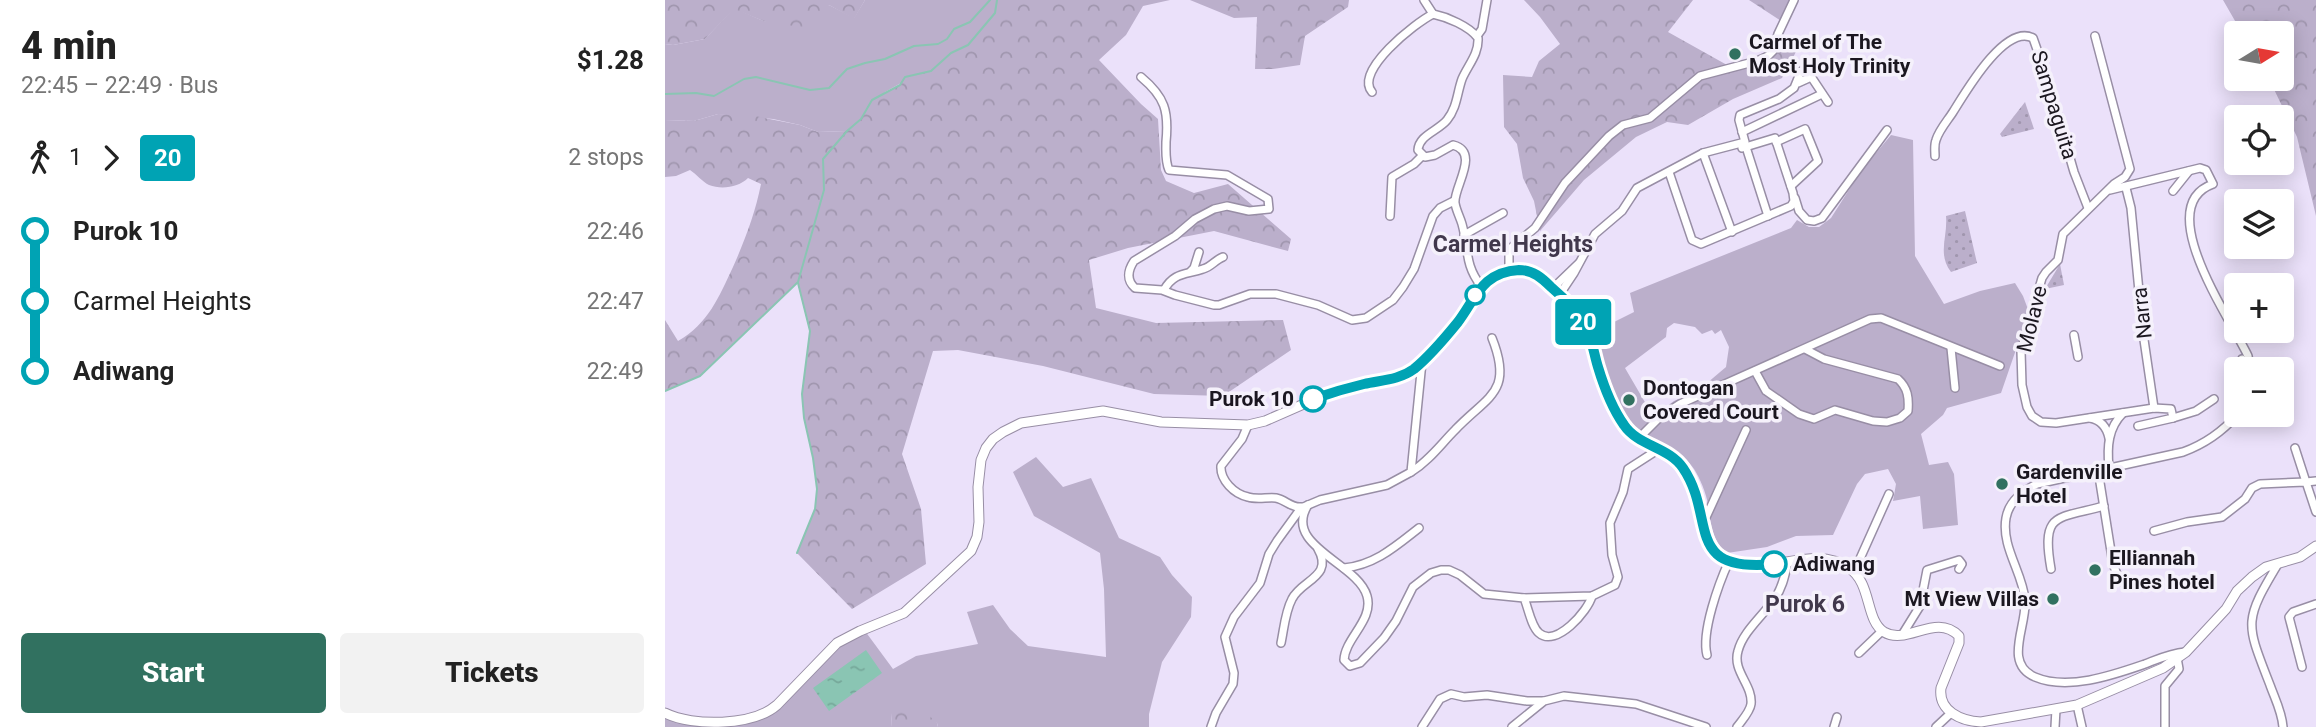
<!DOCTYPE html>
<meta charset="utf-8">
<style>
:root{--surface:#fff;--page:#f2f2f2;--text:#222;--muted:#767676;--accent:#317160}
body{margin:0;font-family:Roboto,sans-serif;background:var(--page);color:var(--text);height:100vh;display:flex;flex-direction:column;font-size:26px;white-space:nowrap}
*{box-sizing:border-box;margin:0}
p{font-size:23px;color:var(--muted)}
.icon{flex:none;width:38px;height:38px;fill:none;stroke:currentColor;stroke-width:2;stroke-linecap:round;stroke-linejoin:round}
.map{position:relative;flex:1;overflow:hidden}
.panel{display:flex;flex-direction:column;background:var(--surface);width:665px}
.panel>*{flex:none}
.badge{padding:0 14px;border-radius:5px;font-size:24px;line-height:46px}
.needle{width:46px;rotate:79deg}
.fabs{position:absolute;left:1559px;top:21px;display:grid;gap:14px}
.fabs a{display:grid;place-items:center;width:70px;height:70px;border-radius:7px;background:var(--surface);box-shadow:0 4px 18px #0003;font-size:35px}
.map>.badge{position:absolute;translate:-50% -50%;box-shadow:0 0 0 4px #fff}
.legs{display:flex;align-items:center;gap:10px;height:77px;padding:0 21px;font-size:23px}
.legs p{margin-inline-start:auto}
.overview{display:flex;align-items:center;justify-content:space-between;height:119px;padding:0 21px}
h1{font-size:38px;font-weight:800;line-height:52px}
.cta{display:flex;gap:14px;margin-top:auto;padding:14px 21px}
.cta a{flex:1;height:80px;border-radius:7px;background:var(--accent);color:#fff;font-size:28px;font-weight:800;line-height:80px;text-align:center}
.cta a+a{background:var(--page);color:var(--text)}
ul{padding:0 21px;list-style:none}
li{display:flex;align-items:center;gap:24px;height:70px;font-size:26px}
li i{display:grid;place-items:center;width:10px;height:100%;margin:0 9px;background:currentColor}
li i::after{content:'';width:18px;height:18px;margin:-9px;border:5px solid;border-radius:50%;background:var(--surface)}
li p{margin-inline-start:auto}
li:first-child i{background:linear-gradient(#0000 50%,currentColor 0)}
li:last-child i{background:linear-gradient(currentColor 50%,#0000 0)}
main{display:flex;flex:1;min-height:0}
.map>svg:first-child{display:block}
.green{fill:#bbafcb;fill-rule:evenodd}
.forest{fill:url(#forest-crowns)}
.park{fill:url(#park-dots)}
.water{fill:url(#water-ripples)}
.lines{fill:none;stroke-linecap:round;stroke-linejoin:round}
.stream{stroke:#8ac5b3;stroke-width:2}
.minor-casing{stroke:#988ea5;stroke-width:10}
.tertiary-casing{stroke:#988ea5;stroke-width:11}
.minor{stroke:#fff;stroke-width:7}
.tertiary{stroke:#fff;stroke-width:9}
.line-1-casing{stroke:#fff;stroke-width:16}
.line-1{stroke:#00a3b4;stroke-width:10}
.poi-dot{fill:#317160;stroke:#f5f1fb;stroke-width:2.5}
.stop-1-dot{fill:#fff;stroke:#00a3b4;stroke-width:3.5}
.labels{text-anchor:middle;stroke-width:7;stroke-linejoin:round;paint-order:stroke}
.poi-label{font-size:21px;font-weight:bold;fill:#1b1720;stroke:#f5f1fb;text-anchor:start}
.street-label{font-size:21px;fill:#1b1720;stroke:#f5f1fb}
.stop-label{font-size:21px;font-weight:bold;fill:#1b1720;stroke:#f5f1fb;text-anchor:end}
.neighbourhood-label{font-size:23px;font-weight:bold;fill:#41384c;stroke:#f5f1fb}
</style>
<main>
<section class="panel">
<div class="overview"><div><h1>4 min</h1><p>22:45 – 22:49 · Bus</p></div><b>$1.28</b></div>
<div class="legs"><svg class="icon" aria-label="walk" viewBox="0 0 24 24"><circle cx="13" cy="4" r="2"/><path d="M13 8l-2 6 4 7M11 14l-3 7M7 12l3-4h3l4 4"/></svg>1<svg class="icon" aria-label="forward" viewBox="0 0 24 24"><path d="M9 5l7 7-7 7"/></svg><b class="badge" style="background:#00a3b4;color:#fff">20</b><p>2 stops</p></div>
<ul>
<li><i style="color:#00a3b4"></i><b>Purok 10</b><p>22:46</p></li>
<li><i style="color:#00a3b4"></i><span>Carmel Heights</span><p>22:47</p></li>
<li><i style="color:#00a3b4"></i><b>Adiwang</b><p>22:49</p></li>
</ul>
<div class="cta"><a>Start</a><a>Tickets</a></div>
</section>
<div class="map">
<svg width="1651" height="727" viewBox="0 0 1651 727">
<defs>
<pattern id="forest-crowns" width="20" height="18" patternUnits="userSpaceOnUse" patternTransform="scale(1.75)"><rect width="20" height="18" fill="#bbafcb"/><path d="M2 6a3 3 0 1 1 6 0M12 15a3 3 0 1 1 6 0" fill="none" stroke="#a096ae"/></pattern>
<pattern id="park-dots" width="8" height="8" patternUnits="userSpaceOnUse" patternTransform="scale(1.75)"><rect width="8" height="8" fill="#bbafcb"/><path d="M2 2h.1M6 6h.1" fill="none" stroke="#a096ae" stroke-width="1.8" stroke-linecap="round"/></pattern>
<pattern id="water-ripples" width="26" height="14" patternUnits="userSpaceOnUse" patternTransform="scale(1.75)"><rect width="26" height="14" fill="#8ac5b3"/><path d="M2 4q2-2 4 0t4 0M15 11q2-2 4 0t4 0" fill="none" stroke="#76a89a"/></pattern>
</defs>
<rect width="100%" height="100%" fill="#ebe1fa"/>
<!-- green -->
<g class="green">
<polygon points="200,0 332,0 330,13 303,45 286,53 266,71 252,74 220,92 196,119 182,131 153,132 135,125 108,119 53,114 29,121 0,120 0,44 8,45 40,39 69,8 101,22 164,5 189,18"/>
<path d="M1226,135L1248,140L1250,256L1279,304L1315,291L1350,283L1358,296L1364,312L1336,393L1282,408L1278,415L1256,434L1264,465L1283,462L1289,474L1293,525L1258,529L1255,496L1228,501L1231,484L1223,469L1200,474L1192,484L1168,535L1131,536L1102,547L1062,553C1046,541 1046,522 1043,504C1041,493 1035,478 1029,469C1016,449 993,447 974,435C945,416 936,365 927,333L969,312L965,293L1126,228L1132,220L1144,227H1154L1166,218L1196,171ZM1009,323L1030,327L1037,334L1047,330L1050,334L1056,330L1064,347L1061,367L1035,389L1009,401L988,416L960,368L1001,337L1002,328Z"/>
<polygon points="371,457 398,487 426,478 454,538 495,557 507,575 527,597 526,617 497,662 484,714 484,727 273,727 272,723 226,713 227,727 92,727 92,718 104,712 161,653 200,631 228,669 251,656 313,644 302,612 328,605 345,629 363,646 441,657 439,589 435,553 369,516 348,472"/>
</g>
<!-- forest -->
<g class="forest">
<polygon points="0,0 200,0 189,19 164,5 143,28 101,22 69,9 40,39 8,45 0,44"/>
<path d="M332,0H505L478,6L461,35L434,60L476,104L493,119L496,170L501,181L529,193L563,184L626,239L623,251L549,231L463,248L424,260L431,308L491,323L618,320L626,350L558,396L489,394L378,366L293,350L268,351L237,454L256,509L261,564L187,609L132,553L150,509L152,489L148,458L139,418L137,394L145,331L133,282L35,376L0,391V320L13,341C43,324 54,297 68,267C80,240 90,214 96,184L83,178C74,187 57,190 44,185C38,182 31,174 25,170L11,176L0,177V120L29,121L53,114L85,115L135,125L153,132L182,131L196,119L207,100L235,85L240,77L266,71L286,53L303,45L330,13Z"/>
<polygon points="525,0 684,0 683,7 640,36 635,65 608,69 590,69 592,17 569,18"/>
<polygon points="859,0 1028,0 1003,32 1062,65 1097,57 1104,51 1116,21 1084,0 1129,0 1116,36 1133,48 1117,78 1068,99 1023,125 1002,122 971,137 919,180 875,231 869,201 858,178 852,144 839,127 838,75 867,77 874,61 895,44 875,17"/>
<polygon points="1558,0 1651,0 1651,216 1632,137 1604,79 1617,79 1617,33 1577,33"/>
<polygon points="236,702 254,706 272,723 273,727 227,727 226,713"/>
<polygon points="0,713 25,720 92,718 92,727 0,727"/>
</g>
<!-- park -->
<g class="park">
<polygon points="1360,102 1369,129 1337,137 1335,134"/>
<path d="M1300,211L1312,263L1286,272C1272,254 1283,236 1281,216Z"/>
<polygon points="1395,264 1399,285 1380,289"/>
</g>
<!-- water -->
<polygon class="water" points="201,650 217,673 164,711 148,688"/>
<g class="lines">
<!-- stream -->
<g class="stream">
<polyline points="0,94 31,93 49,96 79,79 91,77 145,90 164,88 182,69 200,63 220,59 249,46 273,44 282,39 289,29 305,22 325,0"/>
<polyline points="0,391 35,376 133,282 159,190 158,159 182,131 196,119 207,100 235,85 240,77 266,71 286,53 303,45 330,13 332,0"/>
<polyline points="132,553 150,509 152,489 148,458 139,418 137,394 145,331 133,283"/>
</g>
<!-- minor casing -->
<g class="minor-casing">
<g id="minor">
<path d="M759,0L768,14C782,17 804,26 813,38C814,54 803,65 797,79C792,93 792,108 782,120C773,131 754,135 753,150L760,157L770,155L788,145C816,152 788,188 790,203C791,210 795,217 797,224C804,249 799,264 816,286"/>
<polyline points="812,36 817,29 822,0"/>
<polyline points="1430,36 1465,169 1460,177 1449,184 1398,234 1393,260 1381,272 1377,278 1356,351 1357,385 1362,407 1367,416 1376,422 1391,423 1489,408 1506,409 1508,418 1473,426"/>
<polyline points="1145,75 1163,102"/>
<path d="M476,77C500,97 504,111 501,142C501,152 500,161 504,170L562,175L603,199L604,209L584,211L562,206L549,209L530,219L510,236L469,261C463,270 461,280 470,288L497,290L510,295L549,305H554L585,294H611L653,305L687,320L701,318L728,300L738,287L749,269L768,216L775,208L789,201"/>
<path d="M707,92C689,71 750,23 768,14"/>
<polyline points="1077,132 1157,94"/>
<polyline points="1111,142 1140,129 1153,161 1126,186"/>
<polyline points="1081,147 1103,216"/>
<polyline points="1038,153 1067,232"/>
<path d="M1270,156C1270,151 1269,145 1271,140C1274,130 1283,120 1288,112C1300,93 1340,23 1368,38L1382,78L1409,172L1423,208"/>
<polyline points="1004,172 1027,240 1036,244 1126,206 1129,201 1128,193 1110,138 1077,148"/>
<polyline points="1461,188 1466,208 1478,333 1489,408"/>
<path d="M1445,190L1535,168L1541,170L1548,184C1485,206 1567,321 1583,356L1585,369"/>
<polyline points="1508,191 1524,171"/>
<polyline points="1130,198 1134,211 1142,220 1149,221 1157,218 1222,130"/>
<polyline points="725,216 727,177 749,164 757,156"/>
<polyline points="799,235 838,213"/>
<polyline points="526,271 529,268 534,252"/>
<polyline points="844,272 844,253 847,247 870,228 900,183 944,136 958,125 985,118 1035,76 1092,61 1103,56 1108,51 1113,34 1129,0"/>
<polyline points="888,288 913,264"/>
<path d="M499,290C509,272 521,275 538,269C546,267 550,260 558,257"/>
<polyline points="895,294 909,273 930,234 957,211 972,188 1038,153 1080,142 1074,120 1075,115 1114,99 1129,88 1136,71 1139,70 1144,73 1144,78 1133,83"/>
<polyline points="1409,335 1413,357"/>
<polyline points="1286,348 1290,388"/>
<polyline points="1577,359 1581,369"/>
<path d="M1090,371L1101,391L1134,414L1149,419L1170,410L1208,421L1222,422L1235,418L1243,411C1244,398 1243,388 1233,379L1159,359L1140,349"/>
<path d="M1425,418C1436,420 1442,428 1444,438"/>
<polyline points="1508,418 1531,411 1549,399"/>
<path d="M583,425L577,439L556,466C555,480 569,494 583,497C592,500 602,497 611,498C621,500 626,508 636,507"/>
<polyline points="974,438 995,417 1015,404 1205,319 1216,318 1335,366"/>
<polyline points="1630,448 1641,482 1651,481"/>
<path d="M1444,467C1442,447 1443,428 1458,413"/>
<polyline points="1433,470 1448,564 1455,582"/>
<path d="M746,472C764,461 776,444 790,430C822,396 849,393 827,338"/>
<path d="M643,505C617,546 693,563 702,596C709,620 680,638 679,660L685,666L695,663L719,638L731,621L748,587L766,573L776,570H784L795,575L819,594L859,598C863,607 866,626 874,633C891,648 923,611 927,596"/>
<polyline points="1037,526 1081,430"/>
<polyline points="1489,531 1522,522 1557,517 1580,499 1587,488 1595,484 1641,482 1651,512"/>
<path d="M1613,564C1578,622 1581,623 1605,685C1610,699 1617,712 1618,727"/>
<path d="M679,568C710,565 731,546 754,528"/>
<path d="M1386,569C1376,512 1391,519 1439,506"/>
<polyline points="1189,572 1224,494"/>
<polyline points="859,598 927,596 950,585 953,577 947,555 945,523 958,492 963,469 994,449"/>
<polyline points="1237,635 1255,606 1262,570 1294,560 1297,564 1294,569"/>
<path d="M616,643C619,629 620,612 627,599C636,580 669,577 653,549"/>
<path d="M1520,652C1506,653 1493,659 1480,664C1448,675 1403,691 1370,677C1338,663 1362,627 1360,600C1358,573 1336,547 1341,518C1344,501 1357,491 1372,484L1518,452C1540,444 1557,432 1572,415"/>
<polyline points="1194,653 1217,631"/>
<path d="M1042,655C1036,632 1054,583 1064,561"/>
<polyline points="1637,667 1624,617 1628,612 1651,604"/>
<polyline points="1412,705 1417,727"/>
<polyline points="546,727 551,713 568,684 569,673 560,637 569,617 595,583 604,554 612,541 636,508 655,500 722,485 746,472 757,362"/>
<polyline points="757,727 775,699 786,694 799,697 822,695 862,701 878,701"/>
<polyline points="847,727 879,701 899,696 971,704 1041,727"/>
<path d="M1072,727C1077,720 1085,712 1086,704C1088,685 1067,671 1073,651C1078,631 1099,615 1110,598C1118,587 1120,574 1123,562"/>
<polyline points="1169,727 1172,717"/>
<polyline points="1271,727 1286,713"/>
<polyline points="1390,727 1391,709"/>
<polyline points="1500,727 1500,686 1514,669 1512,658"/>
</g>
</g>
<!-- tertiary casing -->
<g class="tertiary-casing">
<path id="tertiary" d="M0,713C28,727 88,726 112,705L172,643L195,631L239,613L306,551L312,537L314,522L313,487L316,460L321,448L328,439L338,432L356,423L438,411L496,422L583,425L600,421L664,393L739,375C761,361 782,339 796,317C802,307 807,294 817,286C822,281 829,278 836,276C844,272 852,269 862,271C883,274 912,311 922,330C933,360 939,403 960,428C963,432 969,435 973,437C998,455 1013,453 1027,485C1039,511 1033,550 1065,562C1105,577 1147,543 1184,568C1207,583 1200,620 1219,632C1242,646 1271,612 1294,636V643L1276,688C1273,711 1296,721 1316,722L1412,705L1498,668L1521,652L1561,609L1572,591L1587,577L1601,567L1635,557L1651,546"/>
</g>
<!-- minor -->
<use href="#minor" class="minor"/>
<!-- tertiary -->
<use href="#tertiary" class="tertiary"/>
</g>
<g class="lines">
<!-- line-1 casing -->
<g class="line-1-casing">
<path id="line-1" d="M648,399C665,393 682,388 699,384C717,380 734,380 749,369C765,356 780,338 793,322C811,298 817,272 854,270C868,270 877,278 886,287C899,298 912,311 921,327C927,339 929,354 933,367C939,387 947,408 959,425C973,446 1004,447 1018,468C1052,518 1017,573 1109,564"/>
</g>
<!-- line-1 -->
<use href="#line-1" class="line-1"/>
</g>
<!-- markers -->
<g class="poi-dot">
<circle cx="1070" cy="54" r="7"/>
<circle cx="964" cy="400" r="7"/>
<circle cx="1337" cy="484" r="7"/>
<circle cx="1430" cy="570" r="7"/>
<circle cx="1388" cy="599" r="7"/>
</g>
<g class="stop-1-dot">
<circle cx="810" cy="295" r="9"/>
<circle cx="648" cy="399" r="12"/>
<circle cx="1109" cy="564" r="12"/>
</g>
<g class="labels">
<!-- poi labels -->
<g class="poi-label">
<text x="1084" y="49">Carmel of The<tspan x="1084" dy="24">Most Holy Trinity</tspan></text>
<text x="978" y="395">Dontogan<tspan x="978" dy="24">Covered Court</tspan></text>
<text x="1351" y="479">Gardenville<tspan x="1351" dy="24">Hotel</tspan></text>
<text x="1444" y="565">Elliannah<tspan x="1444" dy="24">Pines hotel</tspan></text>
<text x="1374" y="606" text-anchor="end">Mt View Villas</text>
</g>
<!-- street labels -->
<g class="street-label">
<text transform="translate(1389 105) rotate(73)" y="7">Sampaguita</text>
<text transform="translate(1477 313) rotate(-96)" y="7">Narra</text>
<text transform="translate(1367 319) rotate(-76)" y="7">Molave</text>
</g>
<!-- stop labels -->
<g class="stop-label">
<text x="629" y="406">Purok 10</text>
<text x="1128" y="571" text-anchor="start">Adiwang</text>
</g>
<!-- neighbourhood labels -->
<g class="neighbourhood-label">
<text x="848" y="252">Carmel Heights</text>
<text x="1140" y="612">Purok 6</text>
</g>
</g>
</svg>
<div class="fabs">
<a><svg class="needle" viewBox="-14 -14 28 28"><path d="M0-13l5 13h-10z" fill="#e53935"/><path d="M0 13l5-13h-10z" fill="#767676"/></svg></a>
<a><svg class="icon" aria-label="locate" viewBox="0 0 24 24"><circle cx="12" cy="12" r="6"/><path d="M12 2v4M12 18v4M2 12h4M18 12h4"/></svg></a>
<a><svg class="icon" aria-label="layers" viewBox="0 0 24 24"><path d="M12 4l9 5-9 5-9-5zM3 14l9 5 9-5"/></svg></a>
<a>+</a>
<a>−</a>
</div>
<b class="badge" style="left:918px;top:322px;background:#00a3b4;color:#fff">20</b>
</div>
</main>
